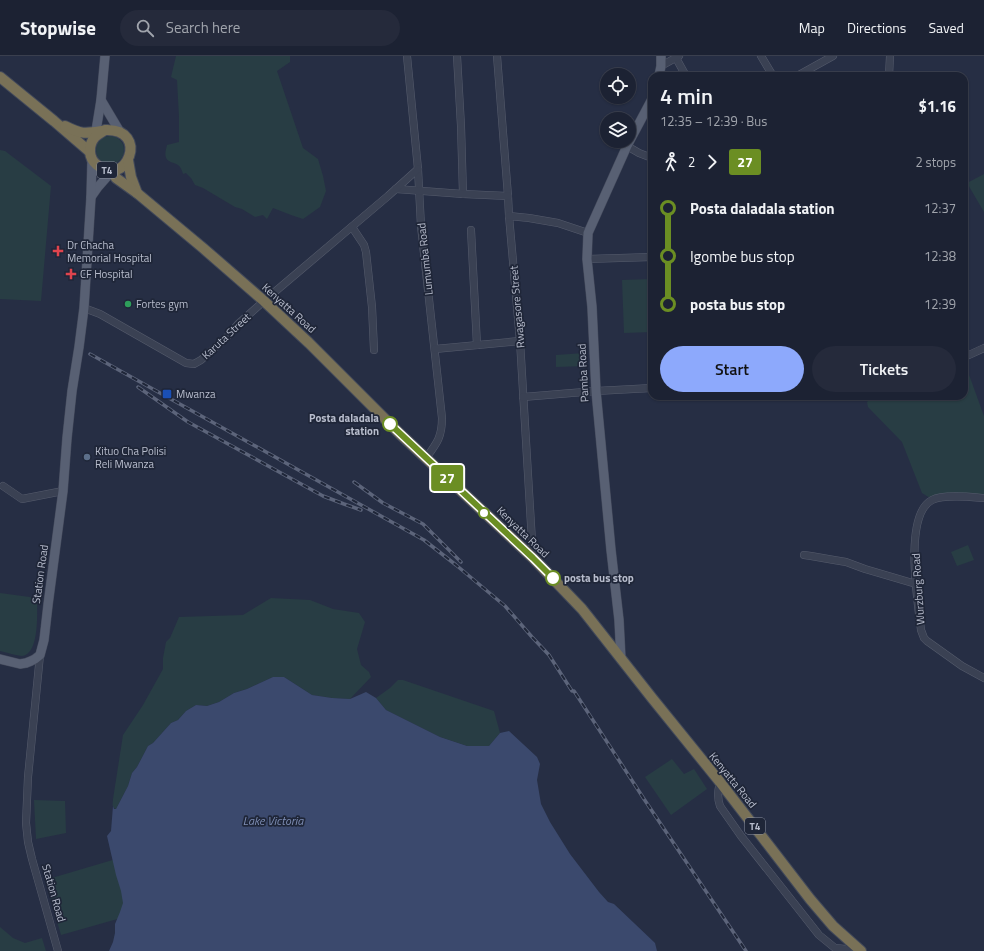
<!DOCTYPE html>
<meta charset="utf-8">
<style>
:root{--surface:#1c2233;--page:#252a3b;--text:#f1f3f6;--muted:#a0a4ac;--line:#3a3f4e;--accent:#8da9fc}
body{margin:0;font-family:"Titillium Web",sans-serif;background:var(--page);color:var(--text);height:100vh;display:flex;flex-direction:column;font-size:15px;white-space:nowrap}
*{box-sizing:border-box;margin:0}
p{font-size:13px;color:var(--muted)}
.icon{flex:none;width:22px;height:22px;fill:none;stroke:currentColor;stroke-width:2;stroke-linecap:round;stroke-linejoin:round}
.map{position:relative;flex:1;overflow:hidden}
.details{position:absolute;left:648px;top:16px;width:320px;height:328px;display:flex;flex-direction:column;background:var(--surface);border-radius:12px;box-shadow:0 1px 3px #0004,0 0 0 1px var(--line)}
.details>*{flex:none}
.badge{padding:0 8px;border-radius:3px;font-size:14px;line-height:26px}
.controls{position:absolute;left:600px;top:12px;display:grid;gap:8px}
.controls a{display:grid;place-items:center;width:36px;height:36px;border-radius:50%;background:var(--surface);box-shadow:0 1px 3px #0004,0 0 0 1px var(--line);font-size:20px}
.map>.badge{position:absolute;translate:-50% -50%;box-shadow:0 0 0 2px #fff}
.legs{display:flex;align-items:center;gap:6px;height:44px;padding:0 12px;font-size:13px}
.legs p{margin-inline-start:auto}
.headline{display:flex;align-items:center;justify-content:space-between;height:68px;padding:0 12px}
h1{font-size:22px;font-weight:600;line-height:30px}
.button{display:flex;gap:8px;margin-top:auto;padding:8px 12px}
.button a{flex:1;height:46px;border-radius:24px;background:var(--accent);color:#111;font-size:16px;font-weight:600;line-height:46px;text-align:center}
.button a+a{background:var(--page);color:var(--text)}
ul{padding:0 12px;list-style:none}
li{display:flex;align-items:center;gap:14px;height:48px;font-size:15px}
li i{display:grid;place-items:center;width:6px;height:100%;margin:0 5px;background:currentColor}
li i::after{content:'';width:10px;height:10px;margin:-5px;border:3px solid;border-radius:50%;background:var(--surface)}
li p{margin-inline-start:auto}
li:first-child i{background:linear-gradient(#0000 50%,currentColor 0)}
li:last-child i{background:linear-gradient(currentColor 50%,#0000 0)}
header{display:flex;align-items:center;gap:24px;box-sizing:border-box;height:56px;padding:0 20px;background:var(--surface);border-bottom:1px solid var(--line)}
header strong{font-size:19px}
nav{display:flex;gap:22px;margin-inline-start:auto;font-size:14px}
.search{width:280px;height:36px;background:var(--page);display:flex;align-items:center;gap:10px;box-sizing:border-box;padding:0 14px;border-radius:22px;color:var(--muted);font-size:15px}
.map>svg:first-child{display:block}
.green{fill:#283d44}
.water{fill:#3b496d}
.lines{fill:none;stroke-linecap:round;stroke-linejoin:round}
.minor-casing{stroke:#565c6d;stroke-width:8}
.major-casing{stroke:#444a5c;stroke-width:10}
.highway-casing{stroke:#42495a;stroke-width:12}
.minor{stroke:#3a4153;stroke-width:7}
.major{stroke:#586073;stroke-width:9}
.highway{stroke:#797157;stroke-width:10}
.rail-casing{stroke:#5c647a;stroke-width:3.5}
.rail{stroke:#1f2638;stroke-width:2;stroke-dasharray:6;stroke-linecap:butt}
.line-1-casing{stroke:#fff;stroke-width:9}
.line-1{stroke:#6b8e23;stroke-width:6}
.health-dot{fill:#e0444e;stroke:#1f2638;stroke-width:1.5}
.leisure-dot{fill:#2e9e5b;stroke:#1f2638;stroke-width:1.5}
.transit-dot{fill:#1a4fb4;stroke:#1f2638;stroke-width:1.5}
.stop-1-dot{fill:#fff;stroke:#6b8e23;stroke-width:2}
.service-dot{fill:#5c6f8a;stroke:#1f2638;stroke-width:1.5}
.labels{text-anchor:middle;stroke-width:3.5;stroke-linejoin:round;paint-order:stroke}
.shield{fill:#1f2638;stroke:#8a90a0;stroke-width:1}
.shield-label{font-size:10px;font-weight:bold;fill:#b8bdcd}
.poi-label{font-size:11px;fill:#b8bdcd;stroke:#1f2638;text-anchor:start}
.street-label{font-size:11px;fill:#b8bdcd;stroke:#1f2638}
.stop-label{font-size:11px;font-weight:bold;fill:#b8bdcd;stroke:#1f2638;text-anchor:end}
.water-label{font-size:12px;font-style:italic;fill:#7e8eb5;stroke:#1f2638}
</style>
<header>
<strong>Stopwise</strong>
<div class="search"><svg class="icon" aria-label="search" viewBox="0 0 24 24"><circle cx="10" cy="10" r="6"/><path d="M15 15l6 6"/></svg>Search here</div>
<nav><a>Map</a><a>Directions</a><a>Saved</a></nav>
</header>
<div class="map">
<svg width="984" height="895" viewBox="0 0 984 895">
<rect width="100%" height="100%" fill="#262e44"/>
<!-- green -->
<g class="green">
<path d="M176,0H290V6L277,15L303,92L318,103L323,120L326,135L320,151L303,163L291,159L273,152L267,163L263,159L255,161L242,153L235,151L203,132L195,129L191,122L186,117L183,118C182,115 181,111 178,109C175,107 172,107 169,105C163,102 166,94 167,89L179,86V61L177,24L171,21Z"/>
<circle cx="110" cy="94" r="14"/>
<polygon points="0,94 5,95 51,130 41,245 0,243"/>
<polygon points="984,118 984,156 967,127"/>
<polygon points="652,223 652,276 624,277 622,224"/>
<polygon points="584,297 585,310 556,311 556,299"/>
<polygon points="964,305 984,360 984,441 930,442 922,437 902,386 868,351 867,346 873,340 964,340"/>
<polygon points="968,489 974,504 957,510 951,496"/>
<path d="M0,537L37,542C37,555 40,598 22,600C18,600 5,596 0,595Z"/>
<path d="M271,542L310,544L333,553L359,557L365,566L357,593L361,609L369,616L371,621L350,643L332,642L312,639L284,621H273L247,633L234,637L219,646L207,650L196,649L186,655L178,664L171,667L153,687L148,690L137,711L132,717L128,730L116,753C111,751 113,747 113,743L123,679L143,649L163,613V602L166,586L170,582L179,561L243,559Z"/>
<polygon points="398,624 403,624 494,655 500,677 489,690 467,690 440,681 386,654 376,642 390,632"/>
<polygon points="672,703 684,718 694,713 707,733 671,759 645,721"/>
<polygon points="34,744 65,745 66,777 36,783"/>
<polygon points="116,803 128,860 61,879 45,824"/>
<polygon points="0,871 13,882 25,887 42,882 46,895 0,895"/>
</g>
<!-- water -->
<polygon class="water" points="273,621 284,621 312,639 332,642 350,643 366,636 376,642 386,654 440,681 467,690 489,690 500,677 509,675 537,701 540,708 537,724 541,748 550,766 570,798 599,836 608,846 614,848 655,887 657,895 109,895 113,886 115,877 115,868 120,856 123,847 121,835 116,819 107,780 111,775 113,750 114,753 116,753 128,730 132,717 137,711 148,690 153,687 171,667 178,664 186,655 196,649 207,650 219,646 234,637 247,633"/>
<g class="lines">
<!-- minor casing -->
<g class="minor-casing">
<g id="minor">
<path d="M407,0L418,113L421,170L442,362C442,381 437,387 426,402"/>
<polyline points="457,0 461,70 463,138"/>
<polyline points="497,0 508,140 509,160 520,285 533,502"/>
<polyline points="761,0 773,20"/>
<polyline points="676,2 686,20"/>
<polyline points="661,10 679,0"/>
<polyline points="797,20 833,0"/>
<polyline points="889,20 890,0"/>
<polyline points="627,90 639,97 652,102"/>
<polyline points="396,133 463,138 508,140"/>
<polyline points="509,160 529,162 558,167 588,177"/>
<polyline points="352,171 364,189 366,196 372,251 374,294"/>
<polyline points="471,174 477,289"/>
<polyline points="587,203 652,201"/>
<polyline points="84,252 100,258 186,307 194,308 201,304 227,281 238,268 264,245 388,140 418,113"/>
<polyline points="435,293 520,285"/>
<polyline points="964,300 969,299 984,292"/>
<polyline points="523,341 596,335 652,332"/>
<polyline points="3,430 22,443 63,435"/>
<path d="M984,442C971,441 944,438 932,444C903,459 918,547 921,574L924,582L927,585L962,610L984,622"/>
<polyline points="804,499 811,500 834,504 846,506 865,513 916,528"/>
<polyline points="40,599 28,721 26,767 28,786 32,803 58,895"/>
<path d="M720,726C718,735 717,741 720,750L741,780L819,879L835,892L846,893L855,889"/>
</g>
</g>
<!-- major casing -->
<g class="major-casing">
<g id="major">
<polyline points="659,20 661,10 661,0"/>
<polyline points="101,44 120,76"/>
<polyline points="95,81 101,44 105,0"/>
<polyline points="91,141 98,131 112,115"/>
<polyline points="0,603 20,608 26,607 31,605 35,603 40,599 44,584 48,549 63,435 67,382 72,335 79,291 84,252 91,141 92,103"/>
<polyline points="621,603 619,564 611,494 596,335 592,251 587,203 588,177 627,90 652,43"/>
</g>
</g>
<!-- highway casing -->
<g class="highway-casing">
<g id="highway">
<polyline points="0,21 54,65 90,96"/>
<path d="M65,70C81,78 84,78 102,75"/>
<path d="M105,74C151,72 126,134 97,109C88,102 88,89 95,81C98,78 102,76 105,74Z"/>
<polyline points="128,104 131,121 137,137"/>
<polyline points="112,115 116,122 137,137 203,192 264,245 309,287 399,377 533,502 582,553 652,642 720,726 810,843 833,870 861,895"/>
</g>
</g>
<!-- minor -->
<use href="#minor" class="minor"/>
<!-- major -->
<use href="#major" class="major"/>
<!-- highway -->
<use href="#highway" class="highway"/>
<!-- rail casing -->
<g class="rail-casing">
<g id="rail">
<polyline points="90,298 424,484 456,509 505,550 532,581 549,599 572,635 574,635 644,743 746,895"/>
<polyline points="138,331 188,366 323,440 344,448 361,454"/>
<polyline points="354,426 383,447 423,468 461,506"/>
</g>
</g>
<!-- rail -->
<use href="#rail" class="rail"/>
</g>
<g class="lines">
<!-- line-1 casing -->
<g class="line-1-casing">
<polyline id="line-1" points="390,368 533,502 553,522"/>
</g>
<!-- line-1 -->
<use href="#line-1" class="line-1"/>
</g>
<!-- markers -->
<g class="health-dot">
<path d="M56 189h4v4h4v4h-4v4h-4v-4h-4v-4h4z"/>
<path d="M69 212h4v4h4v4h-4v4h-4v-4h-4v-4h4z"/>
</g>
<circle class="leisure-dot" cx="128" cy="248" r="4"/>
<rect class="transit-dot" x="162" y="333" width="10" height="10" rx="2"/>
<g class="stop-1-dot">
<circle cx="390" cy="368" r="7"/>
<circle cx="484" cy="457" r="5"/>
<circle cx="553" cy="522" r="7"/>
</g>
<circle class="service-dot" cx="87" cy="401" r="4"/>
<g class="labels">
<!-- shield labels -->
<g class="shield">
<rect x="97" y="106" width="20" height="16" rx="3"/>
<rect x="745" y="762" width="20" height="16" rx="3"/>
</g>
<g class="shield-label">
<text x="107" y="118">T4</text>
<text x="755" y="774">T4</text>
</g>
<!-- poi labels -->
<g class="poi-label">
<text x="67" y="193">Dr Chacha<tspan x="67" dy="13">Memorial Hospital</tspan></text>
<text x="80" y="222">CF Hospital</text>
<text x="136" y="252">Fortes gym</text>
<text x="176" y="342">Mwanza</text>
<text x="95" y="399">Kituo Cha Polisi<tspan x="95" dy="13">Reli Mwanza</tspan></text>
</g>
<!-- street labels -->
<g class="street-label">
<text transform="translate(425 203) rotate(-96)" y="4">Lumumba Road</text>
<text transform="translate(517 251) rotate(-95)" y="4">Rwagasore Street</text>
<text transform="translate(289 252) rotate(42)" y="4">Kenyatta Road</text>
<text transform="translate(226 280) rotate(-43)" y="4">Karuta Street</text>
<text transform="translate(583 317) rotate(-93)" y="4">Pamba Road</text>
<text transform="translate(523 476) rotate(44)" y="4">Kenyatta Road</text>
<text transform="translate(40 518) rotate(-82)" y="4">Station Road</text>
<text transform="translate(918 533) rotate(-94)" y="4">Wurzburg Road</text>
<text transform="translate(733 724) rotate(51)" y="4">Kenyatta Road</text>
<text transform="translate(54 837) rotate(74)" y="4">Station Road</text>
</g>
<!-- stop labels -->
<g class="stop-label">
<text x="379" y="366">Posta daladala<tspan x="379" dy="13">station</tspan></text>
<text x="564" y="526" text-anchor="start">posta bus stop</text>
</g>
<!-- water labels -->
<g class="water-label">
<text x="273" y="769">Lake Victoria</text>
</g>
</g>
</svg>
<div class="controls">
<a><svg class="icon" aria-label="locate" viewBox="0 0 24 24"><circle cx="12" cy="12" r="6"/><path d="M12 2v4M12 18v4M2 12h4M18 12h4"/></svg></a>
<a><svg class="icon" aria-label="layers" viewBox="0 0 24 24"><path d="M12 4l9 5-9 5-9-5zM3 14l9 5 9-5"/></svg></a>
</div>
<b class="badge" style="left:447px;top:422px;background:#6b8e23;color:#fff">27</b>
<section class="details">
<div class="headline"><div><h1>4 min</h1><p>12:35 – 12:39 · Bus</p></div><b>$1.16</b></div>
<div class="legs"><svg class="icon" aria-label="walk" viewBox="0 0 24 24"><circle cx="13" cy="4" r="2"/><path d="M13 8l-2 6 4 7M11 14l-3 7M7 12l3-4h3l4 4"/></svg>2<svg class="icon" aria-label="forward" viewBox="0 0 24 24"><path d="M9 5l7 7-7 7"/></svg><b class="badge" style="background:#6b8e23;color:#fff">27</b><p>2 stops</p></div>
<ul>
<li><i style="color:#6b8e23"></i><b>Posta daladala station</b><p>12:37</p></li>
<li><i style="color:#6b8e23"></i><span>Igombe bus stop</span><p>12:38</p></li>
<li><i style="color:#6b8e23"></i><b>posta bus stop</b><p>12:39</p></li>
</ul>
<div class="button"><a>Start</a><a>Tickets</a></div>
</section>
</div>
